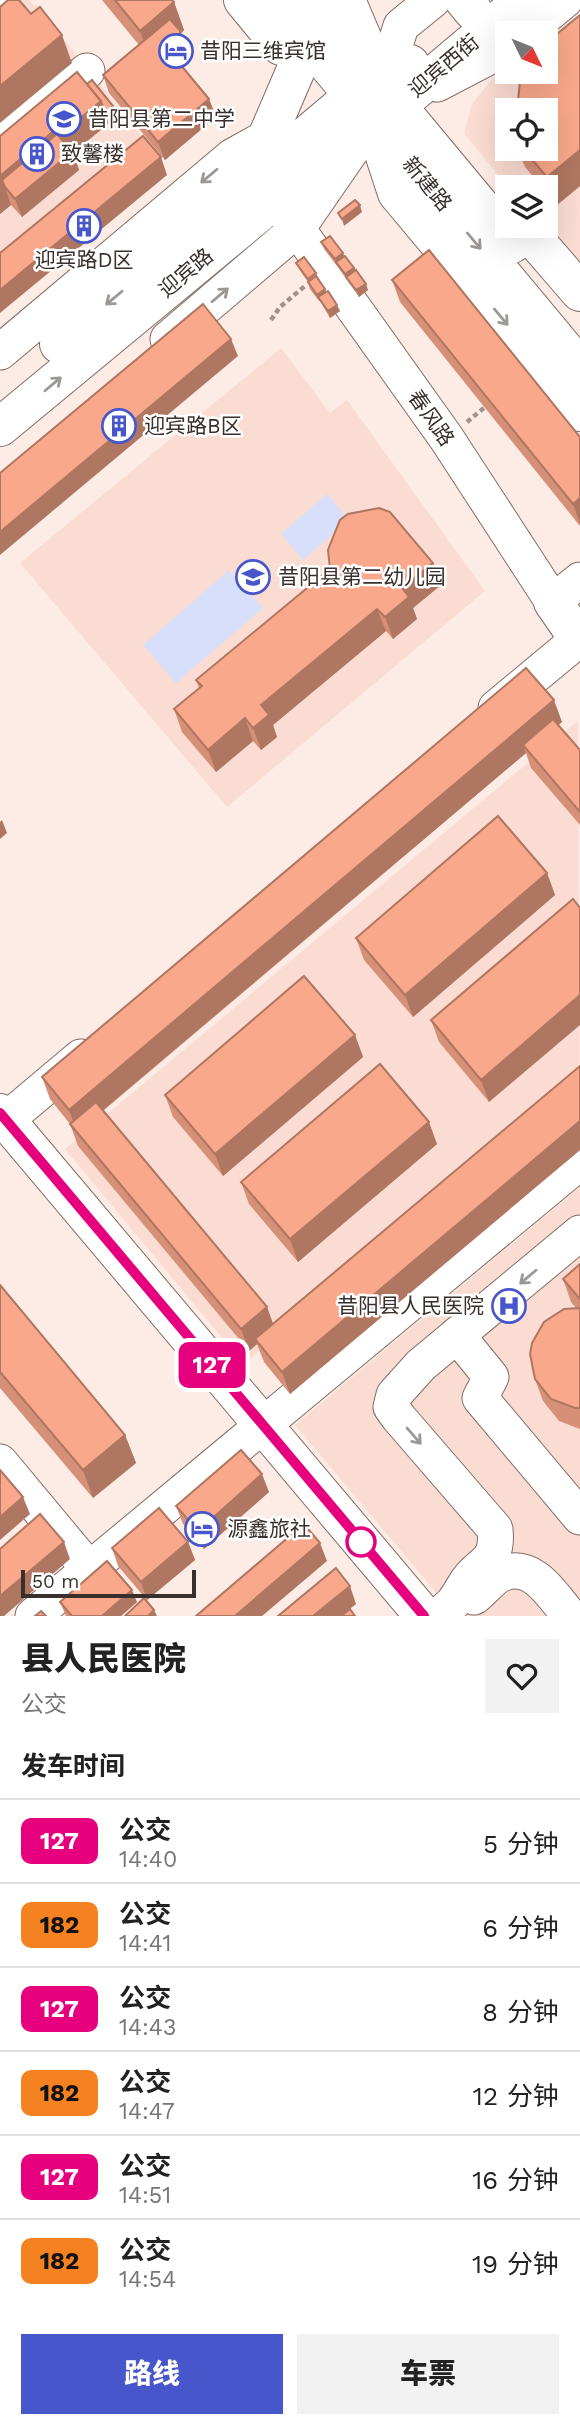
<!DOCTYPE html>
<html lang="zh">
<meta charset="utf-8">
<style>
:root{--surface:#fff;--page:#f2f2f2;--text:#222;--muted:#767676;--line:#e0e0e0;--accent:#4856cb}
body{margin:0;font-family:"Work Sans","Noto Sans SC",sans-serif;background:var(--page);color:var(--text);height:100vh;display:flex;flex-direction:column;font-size:26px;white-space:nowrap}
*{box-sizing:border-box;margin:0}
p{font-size:23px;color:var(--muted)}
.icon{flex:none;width:38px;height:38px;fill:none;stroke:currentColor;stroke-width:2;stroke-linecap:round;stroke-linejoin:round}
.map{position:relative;height:1616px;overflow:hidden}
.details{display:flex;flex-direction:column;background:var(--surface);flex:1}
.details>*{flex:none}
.badge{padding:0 14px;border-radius:10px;font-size:24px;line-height:46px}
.needle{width:46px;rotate:133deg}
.fabs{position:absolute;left:495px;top:21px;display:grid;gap:14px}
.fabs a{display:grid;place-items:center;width:63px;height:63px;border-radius:0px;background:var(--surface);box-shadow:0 7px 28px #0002;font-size:35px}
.scale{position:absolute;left:21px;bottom:18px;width:175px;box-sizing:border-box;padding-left:7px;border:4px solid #39302d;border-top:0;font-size:19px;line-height:24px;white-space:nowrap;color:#39302d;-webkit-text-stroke:5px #fff;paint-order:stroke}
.map>.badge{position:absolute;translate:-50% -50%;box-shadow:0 0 0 4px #fff}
h2{padding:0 21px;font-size:26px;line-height:63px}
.round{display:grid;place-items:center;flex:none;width:74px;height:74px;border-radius:0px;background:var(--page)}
.head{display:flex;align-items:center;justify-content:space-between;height:119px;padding:0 21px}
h1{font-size:33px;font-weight:800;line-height:52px}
.primary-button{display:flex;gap:14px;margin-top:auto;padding:14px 21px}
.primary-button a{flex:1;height:80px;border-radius:0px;background:var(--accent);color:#fff;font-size:28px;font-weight:800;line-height:80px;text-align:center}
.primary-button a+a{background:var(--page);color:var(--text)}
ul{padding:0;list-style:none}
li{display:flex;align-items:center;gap:21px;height:84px;padding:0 21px;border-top:2px solid var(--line)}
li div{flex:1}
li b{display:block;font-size:26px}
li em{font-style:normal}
li .badge{min-width:77px;font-weight:700;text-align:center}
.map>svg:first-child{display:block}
.built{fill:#fbdcd2;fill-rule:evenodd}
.green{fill:#d7dffa}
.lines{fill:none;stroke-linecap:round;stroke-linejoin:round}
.minor-casing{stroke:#806d66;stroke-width:37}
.major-casing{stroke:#806d66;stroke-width:40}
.path{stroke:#a0928d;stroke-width:4.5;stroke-dasharray:5 3.5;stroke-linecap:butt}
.minor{stroke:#fff;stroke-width:35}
.major{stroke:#fff;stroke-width:38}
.wall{fill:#d79078}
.shaded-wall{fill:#af7661}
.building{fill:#faa88b;stroke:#af7661;stroke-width:2}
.oneway{stroke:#9c9896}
.line-casing{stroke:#fff;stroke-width:16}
.line{stroke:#e6007e;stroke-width:10}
.stop-dot{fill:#fff;stroke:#e6007e;stroke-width:3.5}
.labels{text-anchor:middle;stroke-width:5;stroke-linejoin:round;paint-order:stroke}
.poi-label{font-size:21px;fill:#39302d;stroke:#fff;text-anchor:start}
.street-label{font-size:21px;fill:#39302d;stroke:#fff}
</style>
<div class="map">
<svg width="580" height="1616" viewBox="0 0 580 1616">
<rect width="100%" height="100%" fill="#fdebe5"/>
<!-- built -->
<g class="built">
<polygon points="0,0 29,0 34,6 36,4 150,147 0,270"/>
<path d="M580,34V270L546,226V187H508L464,133L472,104L507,61L508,72H546ZM508,110H546V149H508Z"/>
<polygon points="281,348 330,413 347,400 485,591 227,807 20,563"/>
<polygon points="578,721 580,1084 244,1364 65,1149"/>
<polygon points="580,1187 580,1616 456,1616 295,1425"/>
</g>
<!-- green -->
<g class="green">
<polygon points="327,494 349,520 303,560 281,534"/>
<polygon points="229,570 263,608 176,683 143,645"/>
</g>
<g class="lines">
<!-- minor casing -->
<g class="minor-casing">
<g id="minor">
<polyline points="0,1 1,0"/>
<polyline points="525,33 565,0"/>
<polyline points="437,84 508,47"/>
<polyline points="382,87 401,26 433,0"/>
<polyline points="0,143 87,71"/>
<polyline points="276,199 447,439 553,602 580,580"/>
<polyline points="168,339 297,229 362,135"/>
<polyline points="0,352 233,156 280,130"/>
<polyline points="496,708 579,639"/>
<polyline points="6,1120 81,1057"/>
<polyline points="457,1335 491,1377 480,1398 580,1517"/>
<polyline points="0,1462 89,1569"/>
<path d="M474,1597C483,1591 493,1576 504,1573C534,1562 553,1597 570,1616"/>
<polyline points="33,1616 580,1162"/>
<path d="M438,1616C454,1603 454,1603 464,1586C478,1560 499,1567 495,1529L399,1418L391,1407L394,1395L421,1365L580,1233"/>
</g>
</g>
<!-- major casing -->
<g class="major-casing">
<g id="major">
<polyline points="243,0 281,46"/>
<polyline points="274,0 580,368"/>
<polyline points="309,0 512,244"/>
<polyline points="346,0 371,59"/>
<polyline points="464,0 473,11"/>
<polyline points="379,138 397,193 580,412"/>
<polyline points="249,179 298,65"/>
<polyline points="523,226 580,292"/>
<polyline points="59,344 353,96 382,87 410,64"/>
<polyline points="0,427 341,145 373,119 397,106 523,0"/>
<polyline points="553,602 580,641"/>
<polyline points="0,1113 424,1616"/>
</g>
</g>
<!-- path -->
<g class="path">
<polyline points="271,320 280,307 305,286"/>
<polyline points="467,422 485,407"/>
</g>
<!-- minor -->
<use href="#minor" class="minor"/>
<!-- major -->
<use href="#major" class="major"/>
</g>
<!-- wall -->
<g class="wall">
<polygon points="102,0 172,0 174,2 184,30 181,33 188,50 177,59 209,99 216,117 165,160 109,93 103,75 139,45"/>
<polygon points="580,15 580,186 557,205 546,192 546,187 542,187 525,167 518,149 546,149"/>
<polygon points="87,84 113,106 115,112 107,119 109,123 73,153 79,170 22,217 11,205 0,214 0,136"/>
<polygon points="321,242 343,253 344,256 354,268 368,290 359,297 337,266 324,249"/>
<polygon points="296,263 316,273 326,292 340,311 330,318 320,301 319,301 310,289 308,282 299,269"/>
<polygon points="392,280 580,437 580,526 400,302"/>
<polygon points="441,585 413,608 417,619 393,639 386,631 273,725 277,737 261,750 253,741 216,772 182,732 174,709 199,688 196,680"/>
<polygon points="526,668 562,722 558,725 580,750 580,825 531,768 526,753 103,1111 267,1307 273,1325 580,1066 580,1150 290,1394 264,1362 257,1344 249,1351 78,1146 70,1124 50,1099 42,1077"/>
<polygon points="547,873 555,895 413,1017 364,960 356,938"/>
<polygon points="580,908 489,1102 439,1042 431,1020"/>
<polygon points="355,1035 363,1057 223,1176 173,1117 165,1095"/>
<polygon points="437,1144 298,1262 249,1204 241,1182"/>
<polygon points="580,1264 580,1429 559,1421 543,1401 535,1379 576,1308 571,1302 563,1279"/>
<polygon points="0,1285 125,1435 136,1463 93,1498 0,1388"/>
<polygon points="269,1492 204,1549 183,1524 176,1506"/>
<polygon points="188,1542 195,1560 147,1600 118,1566 112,1548"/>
<polygon points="60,1602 137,1602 121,1616 66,1616"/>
</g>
<!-- shaded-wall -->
<g class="shaded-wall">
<polygon points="174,2 184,30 181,33 188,50 172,63 150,59 140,31"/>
<polygon points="62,35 72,63 0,123 0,86"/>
<polygon points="209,99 216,117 165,160 158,142"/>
<polygon points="101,101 113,106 115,112 107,119 109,123 73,153 79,170 22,217 15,199 68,155 60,135"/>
<polygon points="56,129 64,152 5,187 11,205 0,214 0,176"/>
<polygon points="580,150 580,186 557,205 547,177"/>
<polygon points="161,157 167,175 0,313 0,290"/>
<polygon points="360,205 362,212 344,226 342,219"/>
<polygon points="343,253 345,259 336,262 337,266 335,259"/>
<polygon points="354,268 357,274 346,277 347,281 345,274"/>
<polygon points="366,284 368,290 359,297 356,290"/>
<polygon points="325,289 328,295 318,297 319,301 317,295"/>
<polygon points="337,305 340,311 330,318 328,311"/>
<polygon points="231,339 238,356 0,555 0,532"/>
<polygon points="580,498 580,524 573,504"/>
<polygon points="433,563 441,585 413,608 417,619 393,639 385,617 402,588"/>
<polygon points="377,609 386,631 273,725 277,737 261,750 253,728 261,705"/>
<polygon points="554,700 562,722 528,751 523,745 526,753 77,1132 69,1110"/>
<polygon points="245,718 253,741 216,772 208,750"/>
<polygon points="2,820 7,833 0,839 0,822"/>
<polygon points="547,873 555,895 413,1017 405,995"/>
<polygon points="580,995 580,1025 489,1102 481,1080"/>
<polygon points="355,1035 363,1057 223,1176 215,1154"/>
<polygon points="580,1121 580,1150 290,1394 282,1372"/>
<polygon points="429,1122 437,1144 298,1262 290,1239"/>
<polygon points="267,1307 275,1329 255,1339 257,1344 249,1351 241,1329"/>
<polygon points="125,1435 136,1463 93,1498 83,1470"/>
<polygon points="262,1474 269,1492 204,1549 198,1531"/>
<polygon points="23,1497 30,1514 0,1540 0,1517"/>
<polygon points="64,1542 70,1559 4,1616 0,1616 0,1596"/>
<polygon points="188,1542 195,1560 147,1600 141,1582"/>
<polygon points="320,1543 327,1561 262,1616 235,1616"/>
<polygon points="350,1586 356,1604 341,1616 313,1616"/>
<polygon points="132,1590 137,1602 121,1616 102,1616"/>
<polygon points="154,1610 157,1616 148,1616"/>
</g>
<!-- building -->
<g class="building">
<polygon points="8,0 19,0 31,14 40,7 62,35 0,86 0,7"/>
<polygon points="115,0 172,0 174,2 140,31"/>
<polygon points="580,15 580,150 547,177 523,149 546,149 546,110 517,110 521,72 546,72 546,43"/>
<polygon points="170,19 181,32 165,46 209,99 158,142 103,75"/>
<polygon points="77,72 101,101 60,135 56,129 0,176 0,136"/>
<polygon points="92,80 113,106 105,112 101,101 87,84"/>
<polygon points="57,134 72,152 15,199 5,187 2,180"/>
<polygon points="143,136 161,157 0,290 0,253"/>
<polygon points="355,200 360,205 342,219 338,213"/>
<polygon points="330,236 343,253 335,259 321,242"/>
<polygon points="429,250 580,437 580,498 573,504 392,280"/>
<polygon points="345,256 354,268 345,274 336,262"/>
<polygon points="304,257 316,273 308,279 296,263"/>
<polygon points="356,270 366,284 356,290 346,277"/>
<polygon points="316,276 325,289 317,295 308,282"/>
<polygon points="328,291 337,305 328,311 318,297"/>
<polygon points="203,304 231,339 0,532 0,473"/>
<polygon points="379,508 390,512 433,563 402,588 409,597 385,617 377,609 261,705 269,715 253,728 245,718 208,750 174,709 202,686 196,680 330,569 328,550 340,520 348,514"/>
<polygon points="526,668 554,700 69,1110 42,1077"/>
<polygon points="553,719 580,750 580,812 523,745"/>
<polygon points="498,816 547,873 405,995 356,938"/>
<polygon points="573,899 580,908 580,995 481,1080 431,1020"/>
<polygon points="304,976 355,1035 215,1154 165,1095"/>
<polygon points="380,1064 429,1122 290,1239 241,1182"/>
<polygon points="580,1066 580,1121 282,1372 255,1339"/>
<polygon points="96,1102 267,1307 241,1329 70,1124"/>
<polygon points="580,1264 580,1299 563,1279"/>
<polygon points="0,1285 125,1435 83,1470 0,1372"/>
<polygon points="580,1308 580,1408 575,1408 551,1399 535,1379 530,1354 532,1343 544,1322 564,1309"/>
<polygon points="241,1450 262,1474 198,1531 176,1506"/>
<polygon points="0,1470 23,1497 0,1517"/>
<polygon points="159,1508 188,1542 141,1582 112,1548"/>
<polygon points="40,1514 64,1542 0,1596 0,1549"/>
<polygon points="304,1524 320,1543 235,1616 196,1616"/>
<polygon points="107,1561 132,1590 102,1616 72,1616 60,1602"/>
<polygon points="336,1568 350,1586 313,1616 278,1616"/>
<polygon points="144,1598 154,1610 148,1616 125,1616"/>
<polygon points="350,1609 355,1616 341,1616"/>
<polygon points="41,1611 46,1616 35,1616"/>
</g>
<!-- one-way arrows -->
<defs><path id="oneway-shaft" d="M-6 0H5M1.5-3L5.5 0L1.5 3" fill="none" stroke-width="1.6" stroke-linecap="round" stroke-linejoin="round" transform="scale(1.75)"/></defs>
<g class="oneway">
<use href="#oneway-shaft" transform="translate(209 176) rotate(140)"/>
<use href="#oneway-shaft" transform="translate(474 241) rotate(50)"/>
<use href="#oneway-shaft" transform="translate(220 295) rotate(-40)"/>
<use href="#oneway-shaft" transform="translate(114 298) rotate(140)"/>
<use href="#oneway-shaft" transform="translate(501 317) rotate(50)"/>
<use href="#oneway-shaft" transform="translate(53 384) rotate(-40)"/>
<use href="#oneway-shaft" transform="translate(528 1277) rotate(140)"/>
<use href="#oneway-shaft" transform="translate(414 1436) rotate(49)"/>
</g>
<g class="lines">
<!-- line casing -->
<g class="line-casing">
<polyline id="line" points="0,1113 424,1616"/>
</g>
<!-- line -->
<use href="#line" class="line"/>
</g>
<!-- icons -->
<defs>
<g id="hotel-ring" transform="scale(1.75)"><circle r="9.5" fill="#fff" stroke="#4856cb" stroke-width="1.5"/><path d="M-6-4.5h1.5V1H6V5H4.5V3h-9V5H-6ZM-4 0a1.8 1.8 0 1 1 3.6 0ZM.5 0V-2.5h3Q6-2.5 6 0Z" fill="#4856cb"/></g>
<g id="school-ring" transform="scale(1.75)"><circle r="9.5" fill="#fff" stroke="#4856cb" stroke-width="1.5"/><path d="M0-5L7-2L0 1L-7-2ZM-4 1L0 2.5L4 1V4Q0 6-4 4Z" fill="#4856cb"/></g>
<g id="building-ring" transform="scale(1.75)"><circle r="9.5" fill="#fff" stroke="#4856cb" stroke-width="1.5"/><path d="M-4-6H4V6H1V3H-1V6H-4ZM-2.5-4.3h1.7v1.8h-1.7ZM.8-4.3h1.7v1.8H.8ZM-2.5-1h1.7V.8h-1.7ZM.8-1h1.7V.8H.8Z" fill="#4856cb"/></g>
<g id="hospital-ring" transform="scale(1.75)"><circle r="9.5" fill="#fff" stroke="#4856cb" stroke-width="1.5"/><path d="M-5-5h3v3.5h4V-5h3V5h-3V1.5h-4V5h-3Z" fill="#4856cb"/></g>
</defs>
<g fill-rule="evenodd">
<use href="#hotel-ring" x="176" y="51"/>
<use href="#school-ring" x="64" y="119"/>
<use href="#building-ring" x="37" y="154"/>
<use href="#building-ring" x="84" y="226"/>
<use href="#building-ring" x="119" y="426"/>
<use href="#school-ring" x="253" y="577"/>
<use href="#hospital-ring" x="509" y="1306"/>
<use href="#hotel-ring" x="202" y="1529"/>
</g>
<!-- markers -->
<circle class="stop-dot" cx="361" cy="1542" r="14"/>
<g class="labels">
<!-- poi labels -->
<g class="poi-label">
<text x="200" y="58">昔阳三维宾馆</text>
<text x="88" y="126">昔阳县第二中学</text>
<text x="61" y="161">致馨楼</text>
<text x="84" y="267" text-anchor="middle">迎宾路D区</text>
<text x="144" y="433">迎宾路B区</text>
<text x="278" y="584">昔阳县第二幼儿园</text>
<text x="484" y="1313" text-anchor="end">昔阳县人民医院</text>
<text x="227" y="1536">源鑫旅社</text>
</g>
<!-- street labels -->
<g class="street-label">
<text transform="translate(444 66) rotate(-40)" y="7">迎宾西街</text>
<text transform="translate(427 184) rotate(50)" y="7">新建路</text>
<text transform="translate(186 273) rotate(-40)" y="7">迎宾路</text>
<text transform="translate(431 418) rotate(55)" y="7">春风路</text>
</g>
</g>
</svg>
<div class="fabs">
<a><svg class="needle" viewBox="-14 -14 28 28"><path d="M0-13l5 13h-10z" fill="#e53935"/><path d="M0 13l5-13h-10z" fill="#767676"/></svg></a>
<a><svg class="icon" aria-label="locate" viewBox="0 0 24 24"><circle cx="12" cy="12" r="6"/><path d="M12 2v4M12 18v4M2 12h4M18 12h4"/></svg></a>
<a><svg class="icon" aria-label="layers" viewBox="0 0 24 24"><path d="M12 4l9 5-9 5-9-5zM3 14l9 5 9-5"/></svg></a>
</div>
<div class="scale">50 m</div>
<b class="badge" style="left:212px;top:1365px;background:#e6007e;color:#fff">127</b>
</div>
<section class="details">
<div class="head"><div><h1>县人民医院</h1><p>公交</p></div><a class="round"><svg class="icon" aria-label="heart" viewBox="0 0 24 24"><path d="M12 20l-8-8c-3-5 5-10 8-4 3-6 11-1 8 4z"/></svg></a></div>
<h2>发车时间</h2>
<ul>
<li><span class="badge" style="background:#e6007e;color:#fff">127</span><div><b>公交</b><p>14:40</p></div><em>5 分钟</em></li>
<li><span class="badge" style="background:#f58220;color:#111">182</span><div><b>公交</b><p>14:41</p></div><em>6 分钟</em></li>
<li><span class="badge" style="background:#e6007e;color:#fff">127</span><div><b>公交</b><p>14:43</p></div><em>8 分钟</em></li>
<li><span class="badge" style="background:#f58220;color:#111">182</span><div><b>公交</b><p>14:47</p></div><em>12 分钟</em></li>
<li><span class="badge" style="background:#e6007e;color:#fff">127</span><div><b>公交</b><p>14:51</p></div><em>16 分钟</em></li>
<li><span class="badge" style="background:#f58220;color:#111">182</span><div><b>公交</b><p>14:54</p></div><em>19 分钟</em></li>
</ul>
<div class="primary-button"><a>路线</a><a>车票</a></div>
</section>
